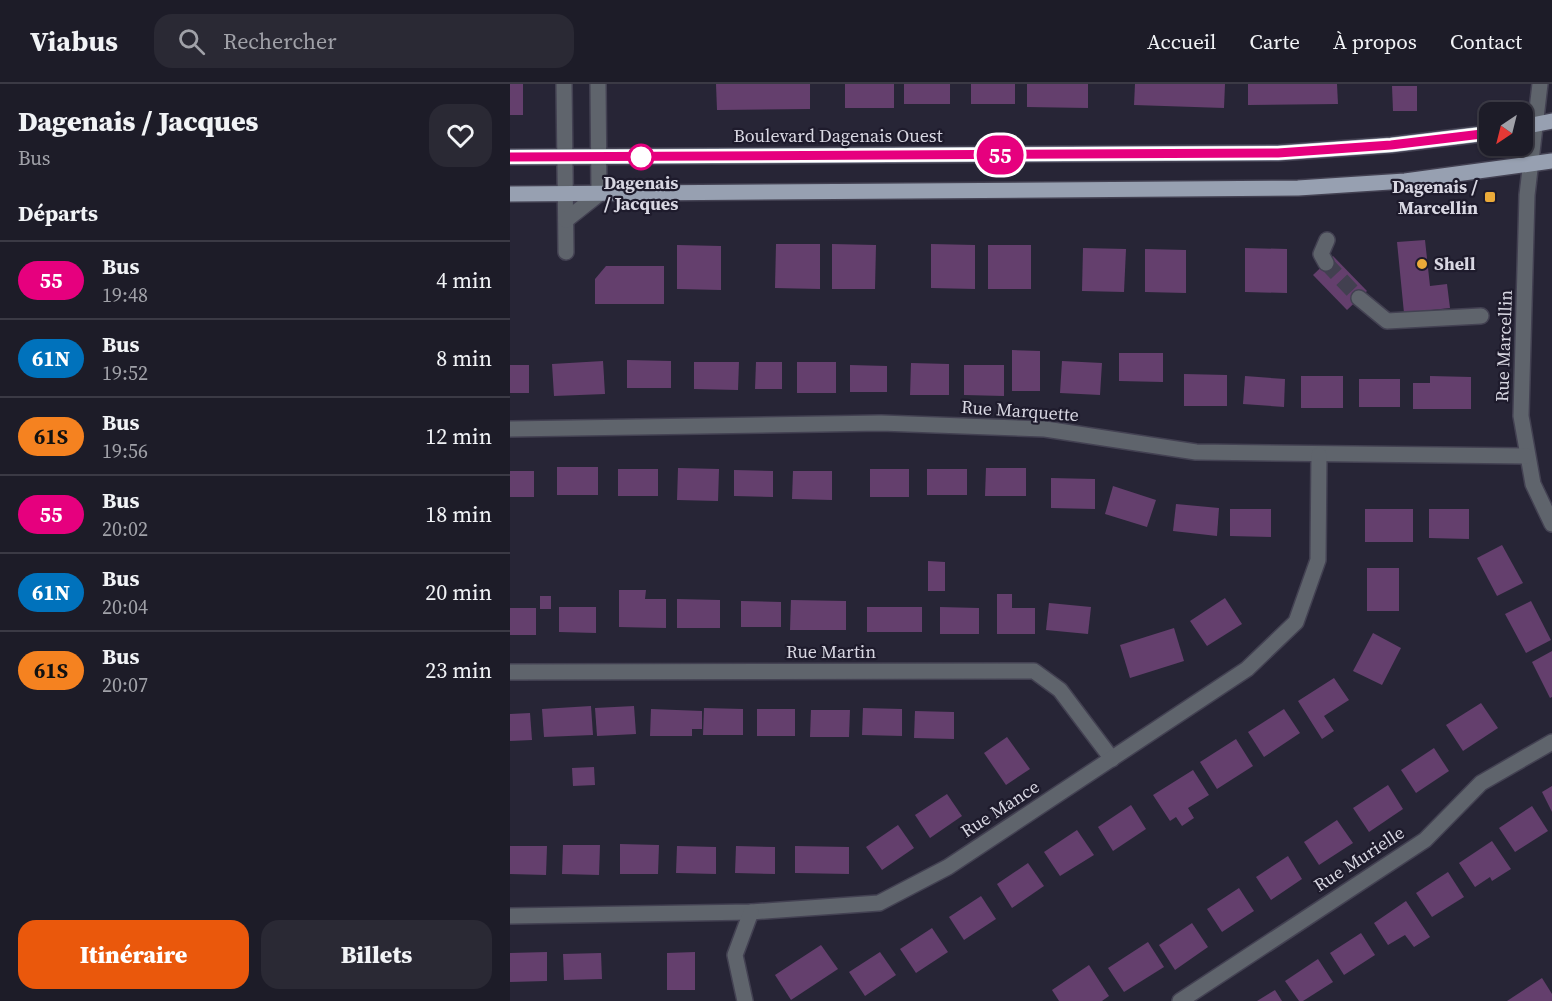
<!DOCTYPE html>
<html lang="fr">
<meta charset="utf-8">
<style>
:root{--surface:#1d1c28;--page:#2a2934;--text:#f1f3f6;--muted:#a0a1a8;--line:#3b3a45;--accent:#ea580c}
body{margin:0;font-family:"Source Serif 4",serif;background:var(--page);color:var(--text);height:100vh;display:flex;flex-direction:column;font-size:22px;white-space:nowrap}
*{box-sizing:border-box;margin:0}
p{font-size:20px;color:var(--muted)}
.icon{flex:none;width:33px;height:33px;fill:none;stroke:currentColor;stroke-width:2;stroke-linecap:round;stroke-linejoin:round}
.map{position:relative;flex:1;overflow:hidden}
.panel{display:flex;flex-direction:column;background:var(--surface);width:510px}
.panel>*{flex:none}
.badge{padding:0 12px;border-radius:20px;font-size:21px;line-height:39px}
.needle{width:39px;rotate:215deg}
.controls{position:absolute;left:969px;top:18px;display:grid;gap:12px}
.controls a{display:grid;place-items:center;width:54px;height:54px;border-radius:12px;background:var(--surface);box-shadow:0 2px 4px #0004,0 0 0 2px var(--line);font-size:30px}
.map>.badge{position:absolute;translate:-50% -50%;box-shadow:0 0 0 3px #fff}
h2{padding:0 18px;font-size:22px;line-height:54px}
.round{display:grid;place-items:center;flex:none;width:63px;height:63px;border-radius:18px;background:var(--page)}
.summary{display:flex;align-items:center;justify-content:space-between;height:102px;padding:0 18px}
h1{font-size:28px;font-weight:800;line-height:45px}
.primary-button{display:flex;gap:12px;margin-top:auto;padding:12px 18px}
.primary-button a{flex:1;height:69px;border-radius:18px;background:var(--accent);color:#fff;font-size:24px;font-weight:800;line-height:69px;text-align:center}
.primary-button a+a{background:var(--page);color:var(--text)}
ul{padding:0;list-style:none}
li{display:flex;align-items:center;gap:18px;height:78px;padding:0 18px;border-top:2px solid var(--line)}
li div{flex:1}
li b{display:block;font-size:22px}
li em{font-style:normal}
li .badge{min-width:66px;font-weight:700;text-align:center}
header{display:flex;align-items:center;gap:36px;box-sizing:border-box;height:84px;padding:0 30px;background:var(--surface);border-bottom:2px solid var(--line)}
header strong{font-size:28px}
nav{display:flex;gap:33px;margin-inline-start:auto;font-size:21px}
.search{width:420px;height:54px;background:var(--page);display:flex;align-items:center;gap:15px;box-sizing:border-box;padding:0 21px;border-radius:18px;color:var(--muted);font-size:22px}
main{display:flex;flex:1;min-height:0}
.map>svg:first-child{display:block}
.building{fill:#643f6d}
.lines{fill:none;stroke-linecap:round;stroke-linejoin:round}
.minor-tunnel{stroke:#424050;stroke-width:15;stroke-dasharray:15 8;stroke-linecap:butt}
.minor-casing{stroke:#434152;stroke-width:18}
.major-casing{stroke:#434152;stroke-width:18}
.minor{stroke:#5f646c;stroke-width:15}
.major{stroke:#97a0b1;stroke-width:15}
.line-casing{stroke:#fff;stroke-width:14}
.line{stroke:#e6007e;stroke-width:9}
.stop-dot{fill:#fff;stroke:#e6007e;stroke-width:3}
.poi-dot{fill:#ebaa39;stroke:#1e1b2c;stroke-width:2}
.labels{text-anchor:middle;stroke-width:4.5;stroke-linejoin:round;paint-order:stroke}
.street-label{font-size:18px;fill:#d8d7e2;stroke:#1e1b2c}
.stop-label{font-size:18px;font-weight:bold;fill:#d8d7e2;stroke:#1e1b2c}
.poi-label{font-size:18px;font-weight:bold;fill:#d8d7e2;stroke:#1e1b2c;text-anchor:end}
</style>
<header>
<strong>Viabus</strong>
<div class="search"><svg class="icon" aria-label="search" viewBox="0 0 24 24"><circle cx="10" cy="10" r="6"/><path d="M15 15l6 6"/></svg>Rechercher</div>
<nav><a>Accueil</a><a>Carte</a><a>À propos</a><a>Contact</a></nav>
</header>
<main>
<section class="panel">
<div class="summary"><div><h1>Dagenais / Jacques</h1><p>Bus</p></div><a class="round"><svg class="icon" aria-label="heart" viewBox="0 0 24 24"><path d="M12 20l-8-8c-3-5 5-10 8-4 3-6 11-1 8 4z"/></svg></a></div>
<h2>Départs</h2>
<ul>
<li><span class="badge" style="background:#e6007e;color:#fff">55</span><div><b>Bus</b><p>19:48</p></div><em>4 min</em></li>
<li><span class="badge" style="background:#0072bc;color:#fff">61N</span><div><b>Bus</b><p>19:52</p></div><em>8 min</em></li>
<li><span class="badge" style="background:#f58220;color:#111">61S</span><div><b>Bus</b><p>19:56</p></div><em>12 min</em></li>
<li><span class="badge" style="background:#e6007e;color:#fff">55</span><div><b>Bus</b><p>20:02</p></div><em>18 min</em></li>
<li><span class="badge" style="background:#0072bc;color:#fff">61N</span><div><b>Bus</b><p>20:04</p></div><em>20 min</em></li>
<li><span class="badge" style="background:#f58220;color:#111">61S</span><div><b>Bus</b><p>20:07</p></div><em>23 min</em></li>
</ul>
<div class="primary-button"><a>Itinéraire</a><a>Billets</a></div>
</section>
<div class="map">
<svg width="1042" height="917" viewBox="0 0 1042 917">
<rect width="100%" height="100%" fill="#272536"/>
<!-- building -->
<g class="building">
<rect x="0" y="0" width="13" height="31"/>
<polygon points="206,0 300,0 300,25 207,26"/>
<rect x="335" y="0" width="49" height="24"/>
<rect x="394" y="0" width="46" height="20"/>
<rect x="461" y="0" width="44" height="20"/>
<polygon points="517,0 578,0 578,24 517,23"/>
<polygon points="625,0 715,0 714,24 624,21"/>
<polygon points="738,0 827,0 828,20 738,21"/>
<polygon points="882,2 907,2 907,27 883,27"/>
<polygon points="915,156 920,202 937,200 940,224 894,229 887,158"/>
<polygon points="266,160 310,160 310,205 265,204"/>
<polygon points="322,160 366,161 365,205 322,205"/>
<polygon points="421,160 465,161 465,205 421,204"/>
<polygon points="167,161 211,162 211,206 167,205"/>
<rect x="478" y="161" width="43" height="44"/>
<polygon points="573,164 616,165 614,208 572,207"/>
<polygon points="735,164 777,165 777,209 735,208"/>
<polygon points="635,165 676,166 676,209 635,208"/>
<polygon points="823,172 857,207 837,226 803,191"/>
<polygon points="96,182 154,182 154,220 85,220 85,195"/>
<polygon points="502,266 530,267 530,307 502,307"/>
<polygon points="609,269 653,269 653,298 609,297"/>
<polygon points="117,276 161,277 161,304 117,304"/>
<polygon points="93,277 95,310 44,312 42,280"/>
<polygon points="552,277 592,279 590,311 550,309"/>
<polygon points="184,278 229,278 228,306 184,305"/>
<polygon points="246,278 272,278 272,305 245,305"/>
<rect x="287" y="278" width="39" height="31"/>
<polygon points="401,279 439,280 439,311 400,311"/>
<rect x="0" y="281" width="19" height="28"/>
<polygon points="340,281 377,282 377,308 340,308"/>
<polygon points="454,281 494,281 494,312 454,311"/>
<polygon points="674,290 717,291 717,322 674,322"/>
<polygon points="735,292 775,295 774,323 733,320"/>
<rect x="791" y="292" width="42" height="32"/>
<polygon points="920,292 961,293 961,325 903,325 903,299 920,299"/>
<rect x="849" y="295" width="41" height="28"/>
<rect x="47" y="383" width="41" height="28"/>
<polygon points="168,384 209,385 208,417 167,416"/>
<polygon points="476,384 516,384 516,412 475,412"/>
<rect x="108" y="385" width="40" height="27"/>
<rect x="360" y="385" width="39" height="28"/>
<rect x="417" y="385" width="40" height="26"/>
<polygon points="224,386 263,387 263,413 224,412"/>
<rect x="0" y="387" width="24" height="26"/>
<polygon points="283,387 322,387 322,416 282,415"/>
<polygon points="541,394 585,395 585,425 541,424"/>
<polygon points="603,402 646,416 637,443 595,430"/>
<polygon points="666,420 709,424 707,452 663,447"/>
<polygon points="720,425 761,425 761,453 720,452"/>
<rect x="855" y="425" width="48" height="33"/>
<polygon points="919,425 959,425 959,455 919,454"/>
<polygon points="992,461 1013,499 987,512 967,474"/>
<polygon points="418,477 435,478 435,507 418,507"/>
<rect x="857" y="484" width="32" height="43"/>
<polygon points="109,506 136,506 135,515 156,515 156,544 109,543"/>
<polygon points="487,510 502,510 502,524 525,524 525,550 487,550"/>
<rect x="30" y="512" width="11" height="13"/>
<polygon points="715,514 732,540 697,562 680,537"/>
<polygon points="167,515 210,516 210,544 167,544"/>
<polygon points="281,516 336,517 336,546 280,546"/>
<polygon points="231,517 271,518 271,543 231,543"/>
<polygon points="1021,517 1041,556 1016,569 995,530"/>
<polygon points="539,519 581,523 578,550 536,546"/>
<polygon points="49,523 86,523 86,549 49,548"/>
<rect x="357" y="523" width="55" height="25"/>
<polygon points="430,523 469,524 469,550 430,550"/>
<rect x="0" y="524" width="26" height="27"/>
<polygon points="664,544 674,577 620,594 610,561"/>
<polygon points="863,549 891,564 872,601 843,587"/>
<polygon points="1042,567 1042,613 1040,614 1022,578"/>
<polygon points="824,594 839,616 814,632 824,647 812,655 788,617"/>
<polygon points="971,619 988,644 953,667 936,641"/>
<polygon points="81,622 83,651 34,653 32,625"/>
<polygon points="124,622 126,650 87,652 85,624"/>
<polygon points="194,624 233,625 233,651 193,651"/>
<polygon points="353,624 392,625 392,652 352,651"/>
<polygon points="141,625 192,627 192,645 182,645 182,652 140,652"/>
<rect x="247" y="625" width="38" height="27"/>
<polygon points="774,625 790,649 754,673 738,648"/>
<polygon points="301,626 340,626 339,653 300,653"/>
<polygon points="405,627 444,628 444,655 404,654"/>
<polygon points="20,629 22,656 0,657 0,630"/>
<polygon points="497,653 520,685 496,701 474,669"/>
<polygon points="726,655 743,682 707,705 690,678"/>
<polygon points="924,664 939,687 906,709 891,686"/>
<polygon points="84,683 85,701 63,702 62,684"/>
<polygon points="683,686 699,711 678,724 684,734 672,742 666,733 660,737 643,711"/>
<polygon points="878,701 893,725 859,748 843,724"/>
<polygon points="1042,702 1042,728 1032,708"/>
<polygon points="437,710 452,732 420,754 405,731"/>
<polygon points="621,721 636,745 603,767 588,743"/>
<polygon points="1022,722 1038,747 1005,768 989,744"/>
<polygon points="827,736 843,759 809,781 794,758"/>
<polygon points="388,741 404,764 372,786 356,763"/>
<polygon points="567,746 584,771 550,792 534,768"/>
<polygon points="982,757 1001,785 982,797 980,793 965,803 949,779"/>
<polygon points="110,760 149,761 148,790 110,790"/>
<polygon points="53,761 90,761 89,791 52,790"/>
<polygon points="0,762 37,762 36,791 0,790"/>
<polygon points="167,762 206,763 206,790 166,789"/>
<polygon points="226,762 265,763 265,790 225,789"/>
<polygon points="285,762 339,763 339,790 285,789"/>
<polygon points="778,772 792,795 761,816 746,793"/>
<polygon points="518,779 534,802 502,824 487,800"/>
<polygon points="938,788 954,813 922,833 906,809"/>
<polygon points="729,804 744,827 712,848 697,825"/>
<polygon points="471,812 486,835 454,856 439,833"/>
<polygon points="896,817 920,853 904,863 895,851 878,861 864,839"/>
<polygon points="682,839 698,863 665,886 649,861"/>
<polygon points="422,844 438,868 406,889 390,865"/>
<polygon points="851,849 865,871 834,891 820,869"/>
<polygon points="638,858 654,883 614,908 598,884"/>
<polygon points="311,861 328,885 281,916 265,891"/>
<polygon points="37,868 37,897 0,898 0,869"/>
<polygon points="185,868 185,906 157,906 157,869"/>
<polygon points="370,868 386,891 355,912 339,888"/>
<polygon points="91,869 92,895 54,896 53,870"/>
<polygon points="808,875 823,898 793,917 789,917 775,897"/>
<polygon points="579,881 599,912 592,917 549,917 542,906"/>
<polygon points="1032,894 1042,910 1042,917 997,917"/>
<polygon points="765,906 772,917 747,917"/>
</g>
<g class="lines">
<!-- minor-tunnel -->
<polyline class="minor-tunnel" points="816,179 849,214"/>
<!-- minor casing -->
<g class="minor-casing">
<g id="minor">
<polyline points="54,0 56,168"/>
<polyline points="1030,0 1017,111 1011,332 1023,400 1042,440"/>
<polyline points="56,136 89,110 88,0"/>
<polyline points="816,179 811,170 817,156"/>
<polyline points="849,214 877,237 971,232"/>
<polyline points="0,345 371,339 535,345 686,368 1016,372"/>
<polyline points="0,588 524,587 550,606 602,675"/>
<polyline points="0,832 241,828 369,819 438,783 737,585 786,538 808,476 809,371"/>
<polyline points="235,917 225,871 241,828"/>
<polyline points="670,917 915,756 971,699 1042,658"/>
</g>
</g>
<!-- major casing -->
<g class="major-casing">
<g id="major">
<polyline points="1012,43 1042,37"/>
<polyline points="0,73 768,69 881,61 980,49"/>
<polyline points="0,110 788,104 895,97 1042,77"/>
</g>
</g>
<!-- minor -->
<use href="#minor" class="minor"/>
<!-- major -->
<use href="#major" class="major"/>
</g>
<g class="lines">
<!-- line casing -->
<g class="line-casing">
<polyline id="line" points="0,73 768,69 881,61 980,49"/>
</g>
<!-- line -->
<use href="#line" class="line"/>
</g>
<!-- markers -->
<circle class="stop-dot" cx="131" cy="73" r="12"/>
<g class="poi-dot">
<rect x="974" y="107" width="12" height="12" rx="3"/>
<circle cx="912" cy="180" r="6"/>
</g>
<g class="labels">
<!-- street labels -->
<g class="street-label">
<text x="328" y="58">Boulevard Dagenais Ouest</text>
<text transform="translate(994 262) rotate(-88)" y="6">Rue Marcellin</text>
<text transform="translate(510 327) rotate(4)" y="6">Rue Marquette</text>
<text x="321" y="574">Rue Martin</text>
<text transform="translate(490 725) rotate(-33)" y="6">Rue Mance</text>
<text transform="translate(849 775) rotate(-33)" y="6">Rue Murielle</text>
</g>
<!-- stop labels -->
<g class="stop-label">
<text x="131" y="105">Dagenais<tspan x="131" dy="21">/ Jacques</tspan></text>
</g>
<!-- poi labels -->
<g class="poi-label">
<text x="968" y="109">Dagenais /<tspan x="968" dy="21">Marcellin</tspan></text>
<text x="924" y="186" text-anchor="start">Shell</text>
</g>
</g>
</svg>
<div class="controls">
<a><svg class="needle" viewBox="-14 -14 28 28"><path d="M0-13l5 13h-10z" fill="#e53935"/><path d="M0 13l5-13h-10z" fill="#a0a1a8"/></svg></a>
</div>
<b class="badge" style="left:490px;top:71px;background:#e6007e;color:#fff">55</b>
</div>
</main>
